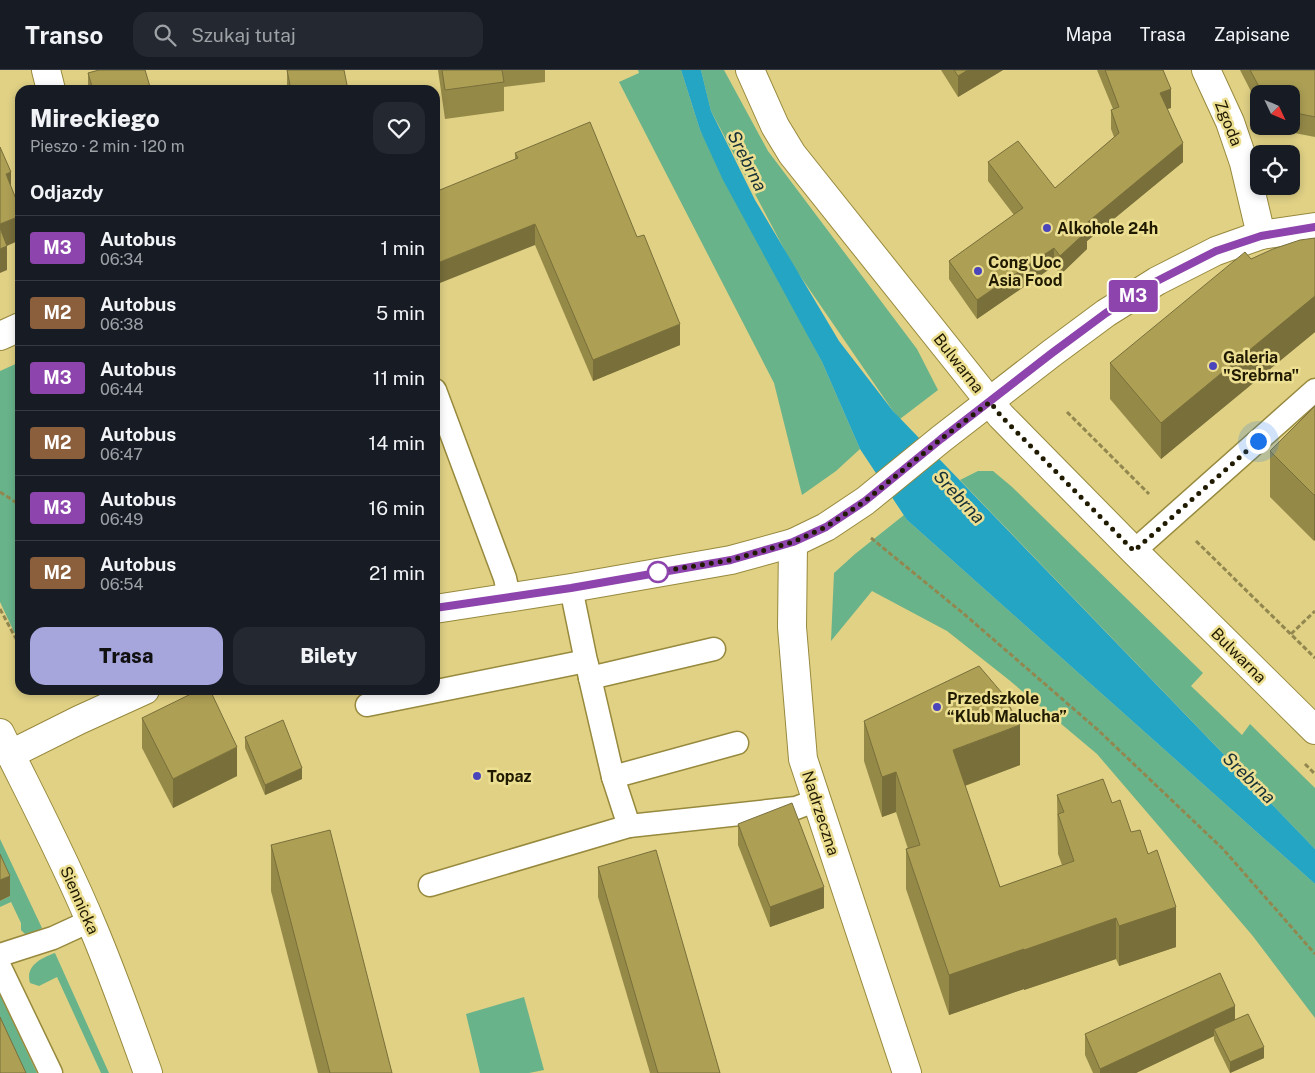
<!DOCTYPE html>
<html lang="pl">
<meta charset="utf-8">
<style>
:root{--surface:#171b24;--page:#242831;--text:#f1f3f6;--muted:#9ea1a6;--line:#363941;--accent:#a6a5dc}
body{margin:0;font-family:"Public Sans",sans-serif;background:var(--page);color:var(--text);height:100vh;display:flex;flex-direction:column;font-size:19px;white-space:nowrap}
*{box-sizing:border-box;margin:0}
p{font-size:16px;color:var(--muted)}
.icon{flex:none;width:28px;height:28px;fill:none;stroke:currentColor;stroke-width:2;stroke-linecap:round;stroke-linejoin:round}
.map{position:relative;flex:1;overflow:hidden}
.panel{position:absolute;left:15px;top:15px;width:425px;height:610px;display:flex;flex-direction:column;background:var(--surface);border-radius:15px;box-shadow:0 2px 8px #0003}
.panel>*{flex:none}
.badge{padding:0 10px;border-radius:4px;font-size:18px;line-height:32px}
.needle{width:32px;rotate:134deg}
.fabs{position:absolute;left:1250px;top:15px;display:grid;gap:10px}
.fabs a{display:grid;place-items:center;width:50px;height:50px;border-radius:10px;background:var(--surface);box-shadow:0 2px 8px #0003;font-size:25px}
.you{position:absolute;width:25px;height:25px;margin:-12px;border:4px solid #fff;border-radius:50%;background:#1a73e8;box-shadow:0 0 0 8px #1a73e833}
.map>.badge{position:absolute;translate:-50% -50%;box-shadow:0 0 0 2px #fff}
h2{padding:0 15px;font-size:19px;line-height:45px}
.round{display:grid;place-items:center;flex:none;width:52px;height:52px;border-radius:15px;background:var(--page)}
.overview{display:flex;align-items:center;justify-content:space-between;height:85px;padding:0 15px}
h1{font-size:24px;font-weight:800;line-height:38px}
.cta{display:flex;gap:10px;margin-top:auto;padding:10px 15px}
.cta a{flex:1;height:58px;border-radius:15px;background:var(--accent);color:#111;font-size:20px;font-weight:800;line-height:58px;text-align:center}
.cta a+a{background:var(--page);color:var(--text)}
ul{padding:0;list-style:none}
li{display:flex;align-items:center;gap:15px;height:65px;padding:0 15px;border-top:1px solid var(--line)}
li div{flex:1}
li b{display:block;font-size:19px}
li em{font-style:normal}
li .badge{min-width:55px;font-weight:700;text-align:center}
header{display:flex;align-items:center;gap:30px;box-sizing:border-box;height:70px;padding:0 25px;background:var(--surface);border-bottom:1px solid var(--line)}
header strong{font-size:24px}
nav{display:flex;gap:28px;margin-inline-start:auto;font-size:18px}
.search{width:350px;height:45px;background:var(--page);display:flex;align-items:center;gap:12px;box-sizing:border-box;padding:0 18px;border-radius:15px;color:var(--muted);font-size:19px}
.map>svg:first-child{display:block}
.green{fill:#69b38b}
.water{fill:#25a5c4}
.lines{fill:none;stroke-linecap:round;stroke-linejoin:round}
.service-casing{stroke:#97893d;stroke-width:25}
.minor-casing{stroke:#97893d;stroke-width:30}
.tertiary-casing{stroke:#97893d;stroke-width:30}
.secondary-casing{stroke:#97893d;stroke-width:30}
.path{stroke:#92874f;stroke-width:3;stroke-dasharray:5 2.5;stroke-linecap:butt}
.service{stroke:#fff;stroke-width:22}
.minor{stroke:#fff;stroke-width:28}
.tertiary{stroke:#fff;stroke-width:28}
.secondary{stroke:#fff;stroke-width:28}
.wall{fill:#958948}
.shaded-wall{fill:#796f3b}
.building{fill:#ad9f54;stroke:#796f3b}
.line-casing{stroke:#fff;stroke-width:11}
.line{stroke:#8e44ad;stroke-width:8}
.walk{stroke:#201a00;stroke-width:5;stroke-dasharray:0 9}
.poi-dot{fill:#4b45bc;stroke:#eddf92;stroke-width:2}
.stop-dot{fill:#fff;stroke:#8e44ad;stroke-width:2.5}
.labels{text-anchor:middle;stroke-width:5;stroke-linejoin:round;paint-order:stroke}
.street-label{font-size:16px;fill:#201a00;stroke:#eddf92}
.poi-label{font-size:16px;font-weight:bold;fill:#201a00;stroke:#eddf92;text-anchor:start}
.water-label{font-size:18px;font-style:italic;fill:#163037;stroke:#eddf92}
</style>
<header>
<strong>Transo</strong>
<div class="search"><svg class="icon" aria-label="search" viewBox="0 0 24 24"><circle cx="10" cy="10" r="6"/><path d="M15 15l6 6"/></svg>Szukaj tutaj</div>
<nav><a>Mapa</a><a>Trasa</a><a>Zapisane</a></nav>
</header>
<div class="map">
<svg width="1315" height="1003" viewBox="0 0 1315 1003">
<rect width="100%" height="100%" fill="#e0d185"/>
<!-- green -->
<g class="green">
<polygon points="638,0 681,0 700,60 822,292 860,379 836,401 802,425 774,313 619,12 639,3"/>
<polygon points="701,0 724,0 768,81 917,279 938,320 900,349 893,341 792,194 711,41"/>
<polygon points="20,292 20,570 16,566 0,532 0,301"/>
<polygon points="978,401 993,401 1011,416 1203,603 1191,616 1242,665 1250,654 1315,718 1315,779 960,410"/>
<polygon points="904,445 907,450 1315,814 1315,948 1252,865 1097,684 1009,610 947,561 872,521 831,571 834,503 855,484"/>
<polygon points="0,769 42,858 30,865 25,864 21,860 21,853 11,832 0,837 0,831 10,826 0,805"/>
<path d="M55,883L109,1003H101L57,907L39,916L30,913C25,896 41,888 55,883Z"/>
<polygon points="0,924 37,1003 5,1003 0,993"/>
<polygon points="524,927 544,1000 529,1003 480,1003 466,944"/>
</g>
<!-- water -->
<polygon class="water" points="681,0 701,0 711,41 755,130 839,271 893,341 1315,779 1315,814 907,450 860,379 822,292 723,110 700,60"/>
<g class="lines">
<!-- service casing -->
<g class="service-casing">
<g id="service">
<polyline points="435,320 505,508 509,527"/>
<polyline points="1134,481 1315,320"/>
<polyline points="587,594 590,608 714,579"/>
<polyline points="590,608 613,707 737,673"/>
<polyline points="367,635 586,591 571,518"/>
<polyline points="613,707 629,756 796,738 817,730"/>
<polyline points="430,815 629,756"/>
<polyline points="0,885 53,868 90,851"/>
<polyline points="0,897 51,1003"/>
</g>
</g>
<!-- minor casing -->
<g class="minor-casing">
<g id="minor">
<polyline points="46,0 51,20"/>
<polyline points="750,0 775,56 792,84 1001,346 1134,481 1315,660"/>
<polyline points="1206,0 1230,52 1244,93 1261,165"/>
<polyline points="0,266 20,257"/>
<polyline points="793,473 792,557 803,689 907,1003"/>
</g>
</g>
<!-- tertiary casing -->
<g class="tertiary-casing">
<g id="tertiary">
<polyline points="435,539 571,518 731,490 793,473 826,457 865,431 941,369 1052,283 1106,243 1157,211 1216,181 1261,165 1315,157"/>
<polyline points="11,684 79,650 145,620"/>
</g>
</g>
<!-- secondary casing -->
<g class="secondary-casing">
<path id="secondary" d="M0,663C31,726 64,788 91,853C112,902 130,953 148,1003"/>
</g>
<!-- path -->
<g class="path">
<polyline points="1067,342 1149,424"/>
<polyline points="0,422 20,435"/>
<polyline points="871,468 964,544 1098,660 1223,779 1315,884"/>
<polyline points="1196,471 1315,588"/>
<polyline points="0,539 20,576"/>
<polyline points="1291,564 1315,541"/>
<polyline points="1305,694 1315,704"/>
</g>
<!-- service -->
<use href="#service" class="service"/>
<!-- minor -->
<use href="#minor" class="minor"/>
<!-- tertiary -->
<use href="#tertiary" class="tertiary"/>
<!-- secondary -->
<use href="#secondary" class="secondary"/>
</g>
<!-- wall -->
<g class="wall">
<polygon points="287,0 348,20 287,20"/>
<polygon points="438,0 545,0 545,12 504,17 504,41 445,49"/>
<polygon points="941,0 1003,0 958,27"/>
<polygon points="1097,0 1163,0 1171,38 1167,39 1183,92 1087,171 1087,179 1060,205 1054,196 977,249 949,209 949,191 1014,145 988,111 988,92 1055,118 1114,67 1111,59 1111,40 1113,39"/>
<polygon points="1240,0 1315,0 1315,67 1269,58 1269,56 1291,56 1291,24 1259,24 1259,37"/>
<polygon points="88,3 151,20 88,20"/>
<polygon points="515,83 680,275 593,311 535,175 515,90"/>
<polygon points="1315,168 1315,262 1161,389 1110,329 1110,293 1251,189"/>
<polygon points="1315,336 1314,471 1270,427 1270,381"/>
<polygon points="142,648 237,706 173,738 142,678"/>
<polygon points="864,651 1020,695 965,716 1000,817 1062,795 1058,784 1057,725 1112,733 1131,762 1176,877 1119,896 1116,889 1024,920 1024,919 949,945 906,819 906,779 908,779 896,742 882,747 864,691"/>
<polygon points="245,667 302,709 265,725 245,678"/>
<polygon points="738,754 824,838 770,857 738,775"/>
<polygon points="271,775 392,1003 318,1003 271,821"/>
<polygon points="598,797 720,1003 650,1003 598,827"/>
<polygon points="1235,950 1264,988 1230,1003 1214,970 1214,966 1136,1003 1093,1003 1085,985 1085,964"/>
</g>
<!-- shaded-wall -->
<g class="shaded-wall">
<polygon points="968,0 1003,0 958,27 958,6"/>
<polygon points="1171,19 1171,38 1160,41 1160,23"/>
<polygon points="1183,73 1183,92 1087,171 1087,179 1060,205 1060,186 1083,156"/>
<polygon points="11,102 11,126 6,104"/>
<polygon points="20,146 20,170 0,179 0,154"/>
<polygon points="535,154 535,175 435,215 435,194"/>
<polygon points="7,176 7,200 0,203 0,179"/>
<polygon points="1054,178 1054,196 977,249 977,230"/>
<polygon points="1315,226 1315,262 1161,389 1161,353"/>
<polygon points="680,254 680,275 593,311 593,290"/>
<polygon points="436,265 436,286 435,286 435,266"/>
<polygon points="1315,424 1315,470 1314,471 1314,425"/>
<polygon points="1020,655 1020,695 953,720 953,680"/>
<polygon points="237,677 237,706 173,738 173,709"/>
<polygon points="302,698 302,709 265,725 265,715"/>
<polygon points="896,702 896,742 882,747 882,707"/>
<polygon points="10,806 10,826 0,831 0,810"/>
<polygon points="824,817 824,838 770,857 770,837"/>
<polygon points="1176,837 1176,877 1119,896 1119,856"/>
<polygon points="1116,848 1116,889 1024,920 1024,880"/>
<polygon points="1024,879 1024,919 949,945 949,905"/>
<polygon points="1235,936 1235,957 1214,959 1214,966 1136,1003 1100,1003 1100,999"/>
<polygon points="1264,977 1264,988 1230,1003 1230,992"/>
</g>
<!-- building -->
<g class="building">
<polygon points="99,0 145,0 151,20 93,20 88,3"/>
<polygon points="287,0 344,0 348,20 291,20"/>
<polygon points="442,0 502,0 504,12 445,20"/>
<polygon points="954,0 968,0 958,6"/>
<polygon points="1105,0 1163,0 1171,19 1160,23 1183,73 1083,156 1087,161 1060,186 1054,178 977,230 949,191 1023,138 988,92 1018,71 1055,118 1119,63 1111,40 1119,37"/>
<polygon points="1250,0 1315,0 1315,47 1291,42 1291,24 1263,24"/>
<polygon points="590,52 637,167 644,165 680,254 593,290 535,154 435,194 435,122 518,88 515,83"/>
<polygon points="0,77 11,102 6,104 20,139 20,146 0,154"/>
<polygon points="0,158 7,176 0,179"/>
<polygon points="1315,168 1315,226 1161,353 1110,293 1245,182 1251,189 1273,179 1300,170"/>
<polygon points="1315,336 1315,424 1314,425 1270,381"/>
<polygon points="979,596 1002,623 1020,655 953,680 1000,817 1074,791 1058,744 1064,742 1057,725 1103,709 1112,733 1120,730 1131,762 1140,760 1148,784 1157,780 1176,837 1119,856 1116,848 1024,880 1024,879 949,905 906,779 920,775 896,702 882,707 864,651"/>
<polygon points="199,620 210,620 237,677 173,709 142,648"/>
<polygon points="283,650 302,698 265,715 245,667"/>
<polygon points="792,733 824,817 770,837 738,754"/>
<polygon points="330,760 392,1003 330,1003 271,775"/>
<polygon points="656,780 720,1003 658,1003 598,797"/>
<polygon points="0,784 10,806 0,810"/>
<polygon points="1220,903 1235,936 1100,999 1085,964"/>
<polygon points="1248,944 1264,977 1230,992 1214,959"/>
<polygon points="0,947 26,1003 0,1003"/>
</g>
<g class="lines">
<!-- line casing -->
<g class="line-casing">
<polyline id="line" points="435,538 571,518 731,490 793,472 826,457 865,431 941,369 1052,283 1106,243 1157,211 1216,181 1261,166 1315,157"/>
</g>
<!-- line -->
<use href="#line" class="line"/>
<!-- walk -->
<polyline class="walk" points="658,502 731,490 793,472 826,457 865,431 941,369 990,332 1001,346 1134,481 1258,371"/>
</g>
<!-- markers -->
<g class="poi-dot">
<circle cx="1047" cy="158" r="5"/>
<circle cx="978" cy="201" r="5"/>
<circle cx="1213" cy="296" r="5"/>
<circle cx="937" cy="637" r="5"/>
<circle cx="477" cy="706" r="5"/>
</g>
<circle class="stop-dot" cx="658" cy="502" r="10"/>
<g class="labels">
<!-- street labels -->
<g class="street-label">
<text transform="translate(1229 53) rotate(68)" y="6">Zgoda</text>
<text transform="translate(959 293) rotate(52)" y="6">Bulwarna</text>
<text transform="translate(1239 585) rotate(45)" y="6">Bulwarna</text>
<text transform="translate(821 743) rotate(72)" y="6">Nadrzeczna</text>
<text transform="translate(80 830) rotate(66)" y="6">Siennicka</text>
</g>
<!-- poi labels -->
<g class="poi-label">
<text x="1057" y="164">Alkohole 24h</text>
<text x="988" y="198">Cong Uoc<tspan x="988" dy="18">Asia Food</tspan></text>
<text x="1223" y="293">Galeria<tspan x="1223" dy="18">"Srebrna"</tspan></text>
<text x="947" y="634">Przedszkole<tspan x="947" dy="18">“Klub Malucha”</tspan></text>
<text x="487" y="712">Topaz</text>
</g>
<!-- water labels -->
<g class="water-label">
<text transform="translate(747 91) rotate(63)" y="6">Srebrna</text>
<text transform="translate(959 427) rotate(47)" y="6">Srebrna</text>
<text transform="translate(1249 708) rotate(44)" y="6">Srebrna</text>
</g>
</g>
</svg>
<div class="fabs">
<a><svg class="needle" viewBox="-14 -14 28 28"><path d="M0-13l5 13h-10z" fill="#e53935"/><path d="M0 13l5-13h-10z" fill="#9ea1a6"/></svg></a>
<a><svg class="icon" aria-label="locate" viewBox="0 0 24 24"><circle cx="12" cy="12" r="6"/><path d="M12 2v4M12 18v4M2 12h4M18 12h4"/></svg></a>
</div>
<div class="you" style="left:1258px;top:371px"></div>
<b class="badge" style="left:1133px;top:226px;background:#8e44ad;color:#fff">M3</b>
<section class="panel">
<div class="overview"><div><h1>Mireckiego</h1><p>Pieszo · 2 min · 120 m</p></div><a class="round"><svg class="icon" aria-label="heart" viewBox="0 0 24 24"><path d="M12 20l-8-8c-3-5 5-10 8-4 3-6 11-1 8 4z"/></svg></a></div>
<h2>Odjazdy</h2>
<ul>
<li><span class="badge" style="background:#8e44ad;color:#fff">M3</span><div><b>Autobus</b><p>06:34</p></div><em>1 min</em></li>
<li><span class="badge" style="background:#8b5e3c;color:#fff">M2</span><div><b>Autobus</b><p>06:38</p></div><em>5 min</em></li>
<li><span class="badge" style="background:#8e44ad;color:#fff">M3</span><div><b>Autobus</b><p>06:44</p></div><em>11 min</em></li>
<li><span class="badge" style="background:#8b5e3c;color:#fff">M2</span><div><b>Autobus</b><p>06:47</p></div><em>14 min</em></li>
<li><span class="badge" style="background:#8e44ad;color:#fff">M3</span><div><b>Autobus</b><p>06:49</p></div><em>16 min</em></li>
<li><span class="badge" style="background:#8b5e3c;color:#fff">M2</span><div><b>Autobus</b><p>06:54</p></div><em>21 min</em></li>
</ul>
<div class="cta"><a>Trasa</a><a>Bilety</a></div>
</section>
</div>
